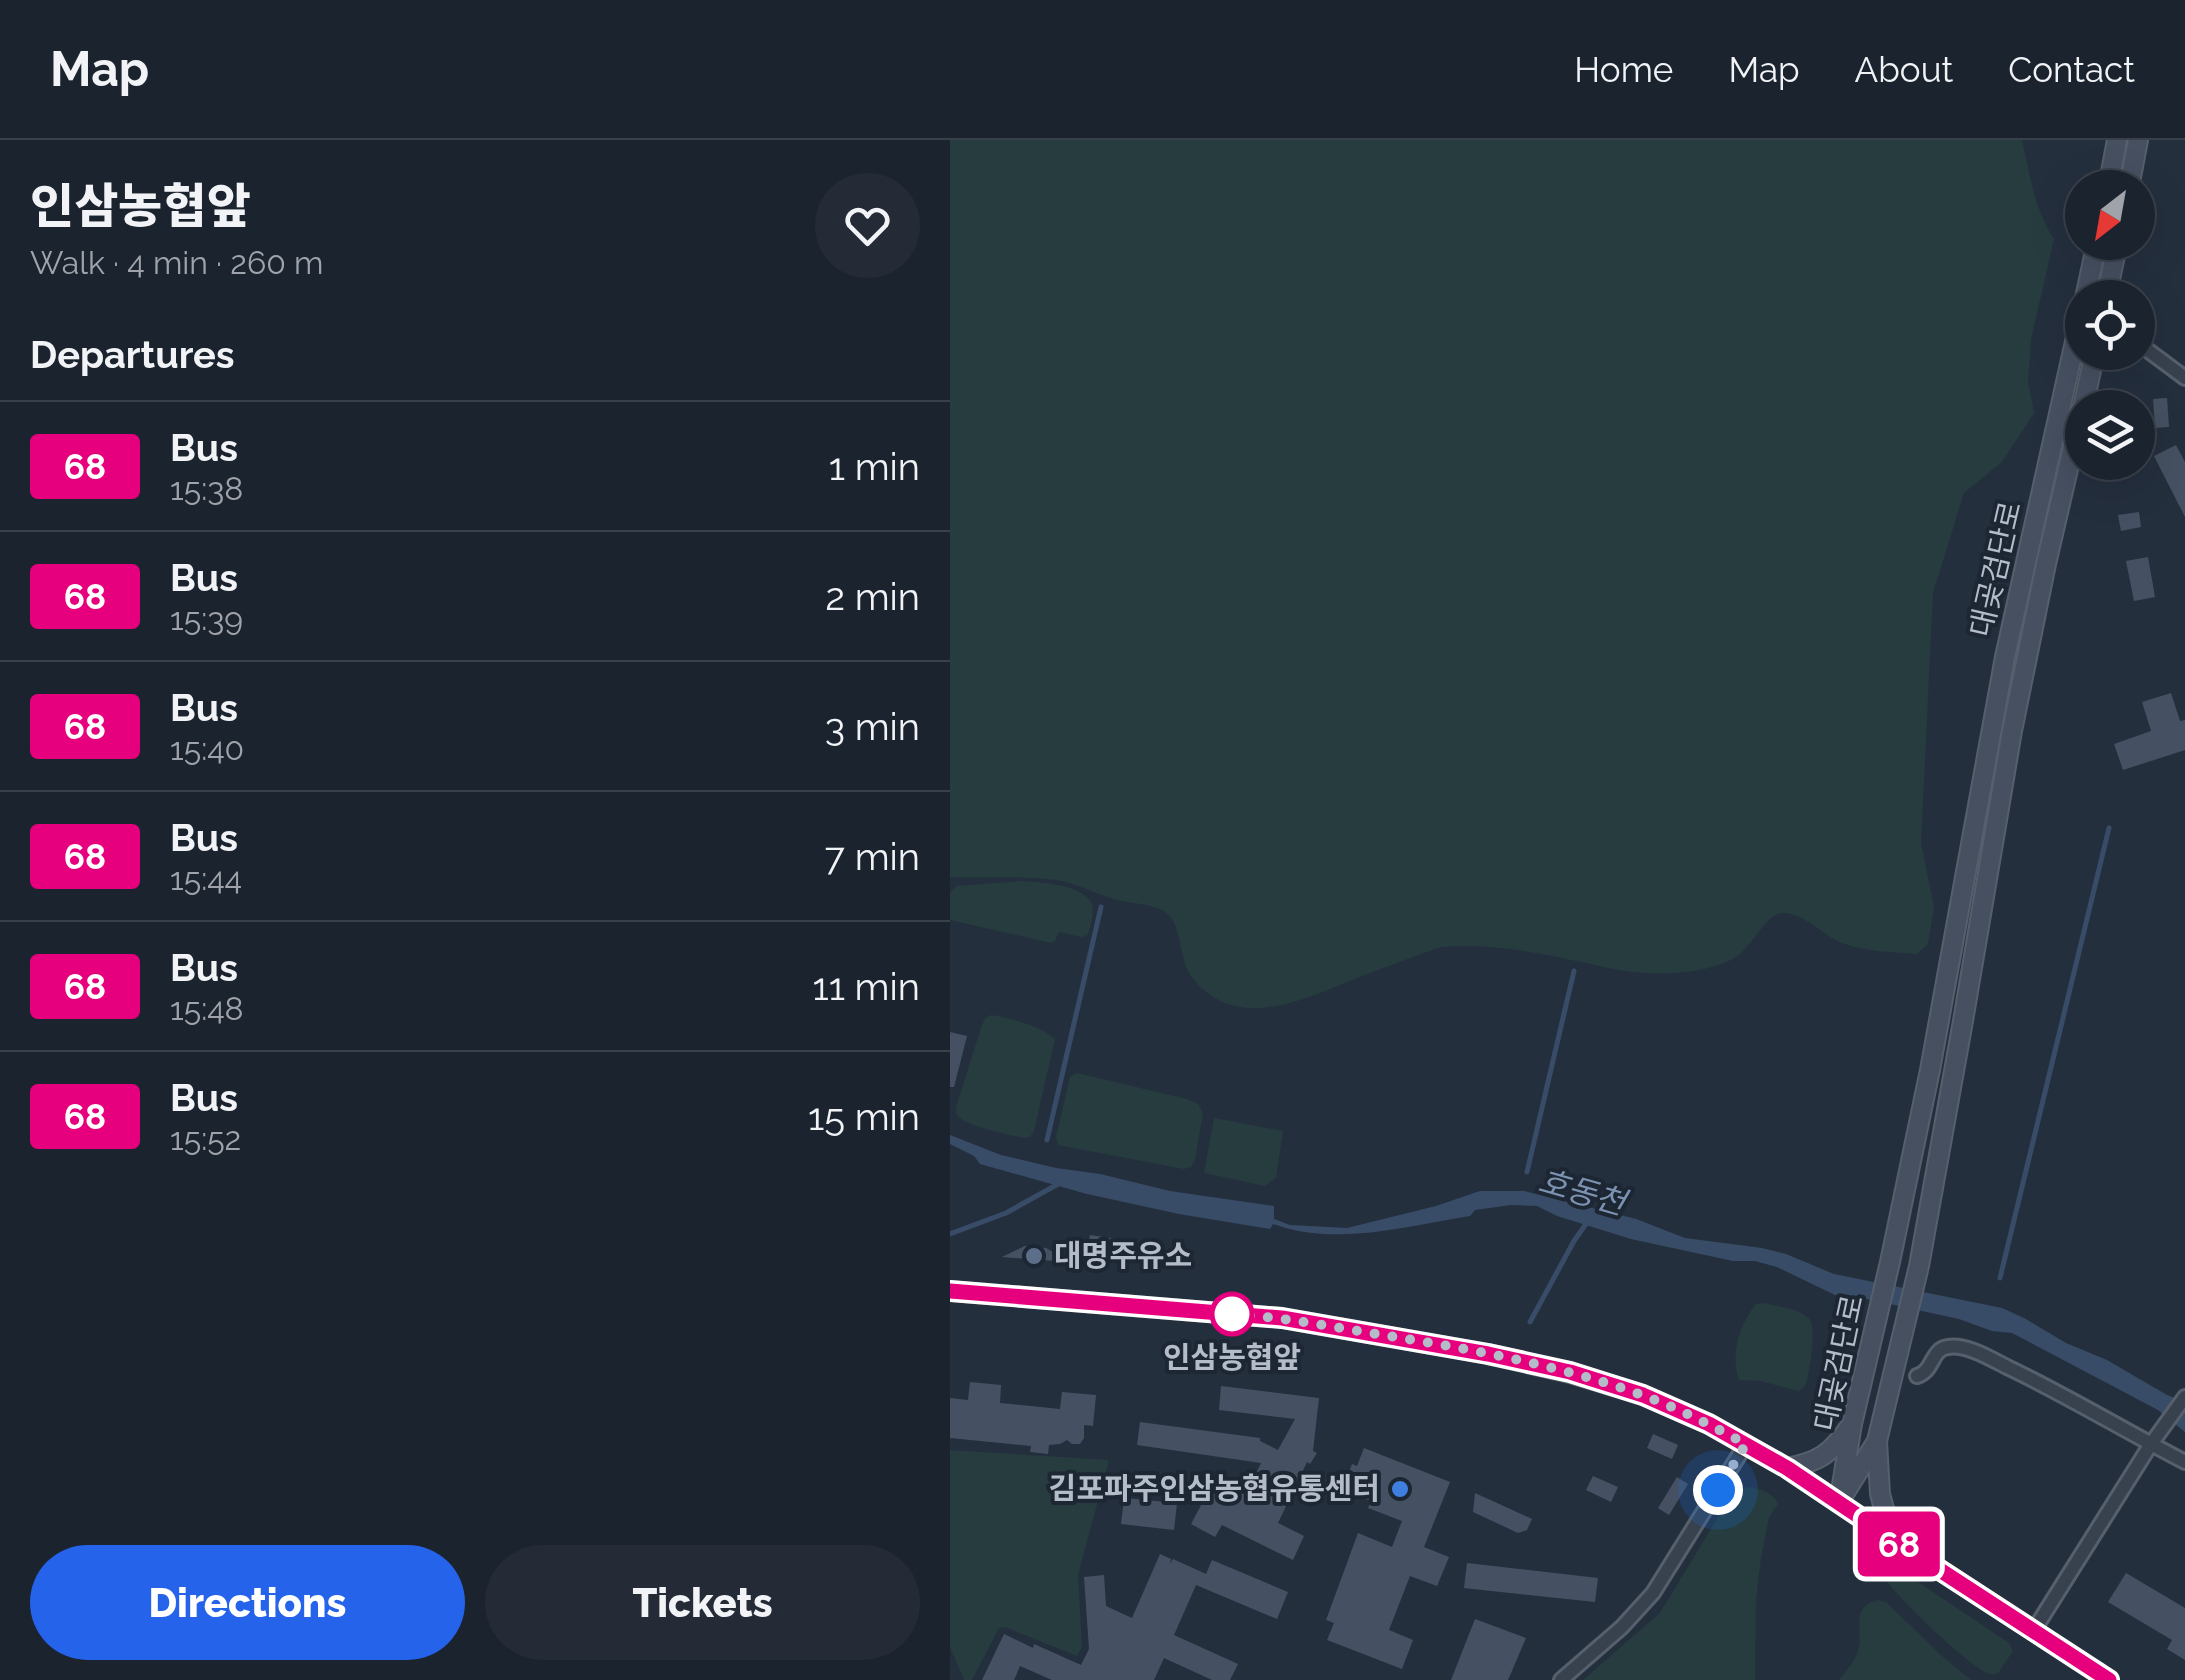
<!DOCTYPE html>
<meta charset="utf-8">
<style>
:root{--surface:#1b232e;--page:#242b36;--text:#f1f3f6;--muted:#a0a4aa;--line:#39404a;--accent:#2563eb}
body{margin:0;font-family:Raleway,"Noto Sans KR",sans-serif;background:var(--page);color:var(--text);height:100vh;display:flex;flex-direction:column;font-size:38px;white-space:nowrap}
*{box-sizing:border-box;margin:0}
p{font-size:32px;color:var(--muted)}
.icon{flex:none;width:55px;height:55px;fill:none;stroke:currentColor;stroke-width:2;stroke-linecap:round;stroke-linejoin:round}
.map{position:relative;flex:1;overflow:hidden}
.details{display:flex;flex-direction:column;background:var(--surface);width:950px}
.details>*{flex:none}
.badge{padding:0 20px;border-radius:8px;font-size:35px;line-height:65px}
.needle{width:65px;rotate:211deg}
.fabs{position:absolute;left:1115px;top:30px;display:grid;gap:20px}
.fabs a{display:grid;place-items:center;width:90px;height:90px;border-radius:50%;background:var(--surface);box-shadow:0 10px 40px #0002,0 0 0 2px var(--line);font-size:50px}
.you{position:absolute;width:50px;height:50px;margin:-25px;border:8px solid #fff;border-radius:50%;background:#1a73e8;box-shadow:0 0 0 15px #1a73e833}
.map>.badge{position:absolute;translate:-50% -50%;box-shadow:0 0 0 5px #fff}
h2{padding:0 30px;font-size:38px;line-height:90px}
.round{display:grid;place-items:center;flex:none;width:105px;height:105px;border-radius:52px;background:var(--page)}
.summary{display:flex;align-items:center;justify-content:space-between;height:170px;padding:0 30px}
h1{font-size:48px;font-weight:800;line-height:75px}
.action{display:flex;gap:20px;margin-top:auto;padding:20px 30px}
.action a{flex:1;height:115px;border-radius:60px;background:var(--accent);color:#fff;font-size:40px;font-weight:800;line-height:115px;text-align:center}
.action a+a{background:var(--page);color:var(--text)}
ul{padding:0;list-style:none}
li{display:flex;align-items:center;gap:30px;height:130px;padding:0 30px;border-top:2px solid var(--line)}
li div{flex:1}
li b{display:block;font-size:38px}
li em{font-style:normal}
li .badge{min-width:110px;font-weight:700;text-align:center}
header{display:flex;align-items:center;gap:60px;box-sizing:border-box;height:140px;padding:0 50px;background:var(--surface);border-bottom:2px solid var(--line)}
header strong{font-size:48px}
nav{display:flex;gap:55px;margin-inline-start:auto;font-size:35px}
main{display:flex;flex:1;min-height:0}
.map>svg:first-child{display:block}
.green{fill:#263c3f}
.water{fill:#394c67}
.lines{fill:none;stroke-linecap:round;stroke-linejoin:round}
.stream{stroke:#394c67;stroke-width:5}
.building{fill:#455162}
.minor-casing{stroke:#565f6c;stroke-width:18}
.secondary-casing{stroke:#565f6c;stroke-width:22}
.minor{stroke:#38414e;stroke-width:12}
.secondary{stroke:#465061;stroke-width:18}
.line-casing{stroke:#fff;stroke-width:22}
.line{stroke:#e6007e;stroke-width:15}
.walk{stroke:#b4bcc9;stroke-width:10;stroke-dasharray:0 18}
.service-dot{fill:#5c6f8a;stroke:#1d2633;stroke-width:4}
.stop-dot{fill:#fff;stroke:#e6007e;stroke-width:5}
.shop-dot{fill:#3f7fe0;stroke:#1d2633;stroke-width:4}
.labels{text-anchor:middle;stroke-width:8;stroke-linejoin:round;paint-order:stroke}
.street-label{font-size:30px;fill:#b4bcc9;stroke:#1d2633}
.poi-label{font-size:30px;font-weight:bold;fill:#b4bcc9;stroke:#1d2633;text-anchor:start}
.stop-label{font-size:30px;font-weight:bold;fill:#b4bcc9;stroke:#1d2633}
.water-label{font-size:32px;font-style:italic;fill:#7c92b1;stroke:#1d2633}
</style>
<header>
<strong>Map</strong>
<nav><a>Home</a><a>Map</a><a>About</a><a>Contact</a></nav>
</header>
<main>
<section class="details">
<div class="summary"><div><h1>인삼농협앞</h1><p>Walk · 4 min · 260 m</p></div><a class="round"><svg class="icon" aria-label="heart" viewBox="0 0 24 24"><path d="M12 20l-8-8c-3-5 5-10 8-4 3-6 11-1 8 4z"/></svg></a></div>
<h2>Departures</h2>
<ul>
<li><span class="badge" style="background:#e6007e;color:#fff">68</span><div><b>Bus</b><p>15:38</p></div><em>1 min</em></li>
<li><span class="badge" style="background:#e6007e;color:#fff">68</span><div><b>Bus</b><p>15:39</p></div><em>2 min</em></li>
<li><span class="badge" style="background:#e6007e;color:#fff">68</span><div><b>Bus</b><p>15:40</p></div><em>3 min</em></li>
<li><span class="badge" style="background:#e6007e;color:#fff">68</span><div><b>Bus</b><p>15:44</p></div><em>7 min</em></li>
<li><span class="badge" style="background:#e6007e;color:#fff">68</span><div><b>Bus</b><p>15:48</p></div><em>11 min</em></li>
<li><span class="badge" style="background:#e6007e;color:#fff">68</span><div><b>Bus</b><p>15:52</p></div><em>15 min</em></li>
</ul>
<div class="action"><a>Directions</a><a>Tickets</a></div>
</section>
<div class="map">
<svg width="1235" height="1540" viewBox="0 0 1235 1540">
<rect width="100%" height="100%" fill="#242f3e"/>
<!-- green -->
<g class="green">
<path d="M0,0H1072C1080,35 1084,68 1104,99L1081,200L1078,241L1084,273L1052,322L1014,353L983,453L971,703L984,767L978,804L967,814C943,812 915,812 892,803C872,795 854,772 831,773C815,775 802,808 783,819C758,832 721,835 694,833C671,832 648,825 626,821C581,811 536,803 491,807C462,817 433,828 405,839C353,860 288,892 244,840C227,821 234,785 215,772C202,763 180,764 164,759C145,754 126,743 106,740C71,735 35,739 0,737Z"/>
<path d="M70,741C87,742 131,744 141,762C146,770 140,786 138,795L131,797L109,792L105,801L101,803L0,780V752L7,746Z"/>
<path d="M41,875C60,878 91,886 105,899L84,991L80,997L74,998C60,995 14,986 7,975C6,973 6,970 6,967L32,885L35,879Z"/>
<polygon points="127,933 237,959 248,964 253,973 245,1020 241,1027 234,1029 108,1005 106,997 120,937"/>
<polygon points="264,978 333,991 326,1038 315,1046 254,1033"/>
<path d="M813,1163C826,1166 852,1169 860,1180C866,1187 860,1236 855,1245C853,1248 851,1249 848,1251L811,1241L789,1240C780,1214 789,1185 806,1164Z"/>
<polygon points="0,1310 159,1320 128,1435 132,1507 127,1516 55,1487 49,1488 22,1540 14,1540 0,1507"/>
<path d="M798,1347C810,1349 823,1352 828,1364L819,1377L811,1418L806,1459L805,1540H633L710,1473L779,1359L787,1351Z"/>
<path d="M937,1421L1059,1503L1063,1511L1048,1533C1045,1534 1043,1535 1040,1534C1020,1529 940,1450 928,1430L930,1423Z"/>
<path d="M928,1460L936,1462L992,1516L1021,1540H889C896,1531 905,1521 908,1511C915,1490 898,1468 928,1460Z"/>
</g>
<!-- water -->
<path class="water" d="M0,995L51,1015L106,1028L150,1034L220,1051L324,1066V1079L340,1085L397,1088L486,1066L530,1051H574L686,1079L735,1098L812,1108L836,1114L884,1134L1052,1168L1074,1178L1116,1203L1157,1220L1217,1255L1235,1262V1292L1208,1270L1062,1193L1042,1191L1009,1179L903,1156L885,1155L827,1127L805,1121H783L681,1099L607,1076L587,1066L561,1065L525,1070L520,1076C456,1086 386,1107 323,1084L320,1089L229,1074L137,1054L30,1024L24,1016L0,1004Z"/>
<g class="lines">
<!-- stream -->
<g class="stream">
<polyline points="97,1000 151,767"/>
<polyline points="577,1032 624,831"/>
<polyline points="0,1094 56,1073 110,1043"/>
<polyline points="1050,1138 1159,688"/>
<polyline points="580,1182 624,1101 638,1081"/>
</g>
</g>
<!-- building -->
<g class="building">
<polygon points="1217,258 1219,287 1205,288 1203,259"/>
<polygon points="1226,305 1235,322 1235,377 1204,316"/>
<polygon points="1189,372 1191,387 1171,391 1168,375"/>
<polygon points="1198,417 1205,457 1184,461 1176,421"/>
<polygon points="1221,553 1230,581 1235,580 1235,610 1173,630 1164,604 1201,591 1192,562"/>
<polygon points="0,892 17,896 4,947 0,947"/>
<polygon points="140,1095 181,1101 179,1121 137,1115"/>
<polygon points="75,1106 96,1108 120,1122 52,1117"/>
<polygon points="20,1242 51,1245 50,1263 110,1269 112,1252 146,1255 143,1286 134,1285 134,1298 130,1304 122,1304 117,1300 110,1304 99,1305 98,1314 80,1312 81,1306 0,1298 0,1258 18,1260"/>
<polygon points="271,1246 369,1258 363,1311 367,1313 360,1324 357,1322 328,1383 354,1396 343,1420 272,1385 265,1397 241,1384 265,1339 296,1355 311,1323 187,1305 190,1282 310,1298 310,1301 328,1310 345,1279 269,1270"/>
<polygon points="703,1294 728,1305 722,1319 697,1308"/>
<polygon points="414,1308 500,1342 474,1407 499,1417 487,1446 460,1436 439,1490 463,1500 452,1529 377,1500 384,1483 376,1480 408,1393 442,1407 452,1381 418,1368 421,1361 405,1355 407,1350 398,1347 400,1342 396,1340 402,1324 407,1326"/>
<polygon points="643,1336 668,1347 661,1362 636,1350"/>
<polygon points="727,1337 738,1344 719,1375 708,1368"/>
<polygon points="525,1353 582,1379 577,1390 568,1393 523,1372"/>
<polygon points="174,1358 227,1363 224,1390 171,1384"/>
<polygon points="210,1414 221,1419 220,1424 223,1419 256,1434 262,1420 338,1452 327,1479 246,1445 224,1495 288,1524 280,1540 262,1540 214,1518 204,1540 102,1540 70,1526 64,1540 32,1540 54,1494 83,1508 84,1504 131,1525 139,1509 134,1437 154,1435 156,1466 182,1478"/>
<polygon points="517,1423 648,1438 645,1462 514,1448"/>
<polygon points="1176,1433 1235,1468 1235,1520 1217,1509 1222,1500 1158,1462"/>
<polygon points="525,1479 576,1498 558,1540 501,1540"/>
</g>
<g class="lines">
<!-- minor casing -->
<g class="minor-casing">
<g id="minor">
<polyline points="1188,203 1235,238"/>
<path d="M967,1236C984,1231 981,1209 998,1207C1017,1204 1041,1219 1057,1227C1118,1256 1175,1291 1235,1322"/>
<polyline points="1084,1490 1201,1304 1235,1257"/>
<polyline points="611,1540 672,1487 703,1453 796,1304"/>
</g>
</g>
<!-- secondary casing -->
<g class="secondary-casing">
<g id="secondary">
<polyline points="1158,48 1167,0"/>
<polyline points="1179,48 1188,0"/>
<polyline points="1135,158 1147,102"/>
<polyline points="1156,158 1168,102"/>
<polyline points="1133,268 1145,212"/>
<polyline points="0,1151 332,1178 538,1214 620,1233 693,1255 759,1284 837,1328 953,1406 1159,1540"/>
<polyline points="927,1301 930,1354 934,1369 952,1405"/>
<path d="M837,1328C869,1322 880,1314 899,1288"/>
<polyline points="894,1354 927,1301 969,1126 1013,881 1062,591 1096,424 1132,269"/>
<polyline points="889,1363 902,1284 940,1122 980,930 1055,517 1132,170"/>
</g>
</g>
<!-- minor -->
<use href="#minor" class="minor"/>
<!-- secondary -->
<use href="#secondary" class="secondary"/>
</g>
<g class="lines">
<!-- line casing -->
<g class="line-casing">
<polyline id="line" points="0,1151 332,1178 538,1214 620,1232 693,1255 759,1284 837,1328 953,1406 1159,1540"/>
</g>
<!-- line -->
<use href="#line" class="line"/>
<!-- walk -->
<path class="walk" d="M282,1174C333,1177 383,1187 433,1195C520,1209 609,1225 692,1255C728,1268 762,1286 796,1304L768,1350"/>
</g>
<!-- markers -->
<circle class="service-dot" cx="84" cy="1116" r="10"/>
<circle class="stop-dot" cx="282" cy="1174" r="20"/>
<circle class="shop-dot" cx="450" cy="1349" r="10"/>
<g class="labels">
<!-- street labels -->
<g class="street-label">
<text transform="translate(1046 429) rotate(-77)" y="10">대곶검단로</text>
<text transform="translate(889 1223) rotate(-78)" y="10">대곶검단로</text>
</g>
<!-- poi labels -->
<g class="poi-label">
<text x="104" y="1126">대명주유소</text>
<text x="430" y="1359" text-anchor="end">김포파주인삼농협유통센터</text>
</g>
<!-- stop labels -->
<g class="stop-label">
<text x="282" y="1228">인삼농협앞</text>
</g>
<!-- water labels -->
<g class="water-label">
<text transform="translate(632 1052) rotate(16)" y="11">호동천</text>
</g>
</g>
</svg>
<div class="fabs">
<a><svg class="needle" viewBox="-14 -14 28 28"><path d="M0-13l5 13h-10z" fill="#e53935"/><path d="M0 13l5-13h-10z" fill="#a0a4aa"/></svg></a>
<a><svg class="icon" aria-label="locate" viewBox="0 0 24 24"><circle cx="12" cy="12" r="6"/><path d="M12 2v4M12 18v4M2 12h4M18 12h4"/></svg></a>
<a><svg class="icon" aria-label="layers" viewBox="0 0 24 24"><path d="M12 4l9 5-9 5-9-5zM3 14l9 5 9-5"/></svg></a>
</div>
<div class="you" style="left:768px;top:1350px"></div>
<b class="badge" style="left:949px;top:1404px;background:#e6007e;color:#fff">68</b>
</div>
</main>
